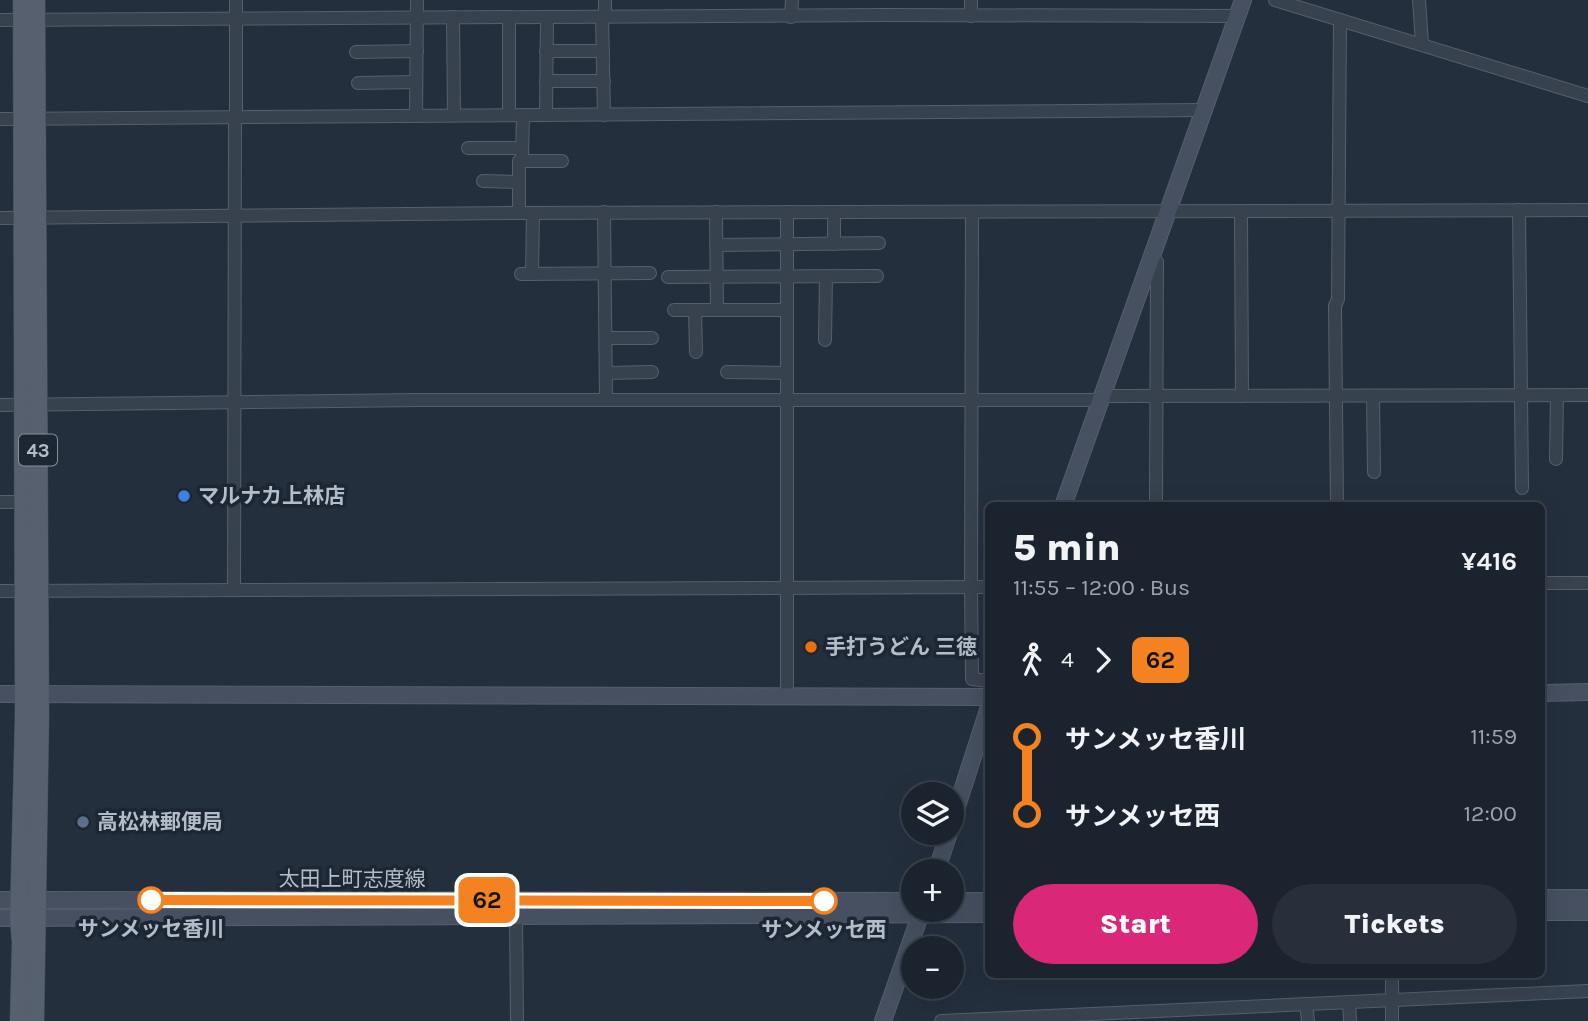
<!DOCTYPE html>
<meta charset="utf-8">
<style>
:root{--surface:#1b232e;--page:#282f3a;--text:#f1f3f6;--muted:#a0a4aa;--line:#39404a;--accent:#db2777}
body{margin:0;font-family:Karla,"Noto Sans JP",sans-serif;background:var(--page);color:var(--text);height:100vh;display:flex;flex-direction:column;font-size:26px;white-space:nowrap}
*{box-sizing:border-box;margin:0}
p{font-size:23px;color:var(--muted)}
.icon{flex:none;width:38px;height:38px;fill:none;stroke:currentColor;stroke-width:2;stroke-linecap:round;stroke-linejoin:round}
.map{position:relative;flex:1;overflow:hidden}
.panel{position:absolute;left:985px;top:502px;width:560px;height:476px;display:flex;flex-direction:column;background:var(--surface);border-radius:10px;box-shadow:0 7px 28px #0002,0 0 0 2px var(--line)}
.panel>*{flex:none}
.badge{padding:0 14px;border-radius:10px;font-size:24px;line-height:46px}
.fabs{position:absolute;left:901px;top:782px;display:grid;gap:14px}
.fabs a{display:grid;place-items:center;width:63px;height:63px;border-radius:50%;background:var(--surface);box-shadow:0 7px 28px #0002,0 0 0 2px var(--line);font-size:35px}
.map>.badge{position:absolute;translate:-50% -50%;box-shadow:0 0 0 4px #fff}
.legs{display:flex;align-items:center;gap:10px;height:77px;padding:0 28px;font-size:23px}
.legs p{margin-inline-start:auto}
.head{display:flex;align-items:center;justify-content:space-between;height:119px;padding:0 28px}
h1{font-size:38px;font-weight:800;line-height:52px}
.button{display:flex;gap:14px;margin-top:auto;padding:14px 28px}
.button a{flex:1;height:80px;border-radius:42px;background:var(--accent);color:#fff;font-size:28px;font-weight:800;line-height:80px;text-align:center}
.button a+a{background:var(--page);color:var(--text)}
ul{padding:0 28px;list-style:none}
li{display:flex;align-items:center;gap:24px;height:77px;font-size:26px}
li i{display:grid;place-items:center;width:10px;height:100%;margin:0 9px;background:currentColor}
li i::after{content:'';width:18px;height:18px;margin:-9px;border:5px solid;border-radius:50%;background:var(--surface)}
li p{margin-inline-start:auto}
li:first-child i{background:linear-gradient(#0000 50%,currentColor 0)}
li:last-child i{background:linear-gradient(currentColor 50%,#0000 0)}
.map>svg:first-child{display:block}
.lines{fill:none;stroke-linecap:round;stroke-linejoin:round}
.street-casing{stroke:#565f6c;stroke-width:14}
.secondary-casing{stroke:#565f6c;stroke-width:18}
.primary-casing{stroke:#414a57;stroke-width:19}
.street{stroke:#38414e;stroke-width:12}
.secondary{stroke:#465061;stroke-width:16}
.primary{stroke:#56606e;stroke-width:18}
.line-1-casing{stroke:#fff;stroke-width:16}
.line-1{stroke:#f58220;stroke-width:10}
.shop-dot{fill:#3f7fe0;stroke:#1d2633;stroke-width:2.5}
.food-dot{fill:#e8710a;stroke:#1d2633;stroke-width:2.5}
.service-dot{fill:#5c6f8a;stroke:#1d2633;stroke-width:2.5}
.stop-1-dot{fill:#fff;stroke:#f58220;stroke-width:3.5}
.labels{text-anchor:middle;stroke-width:7;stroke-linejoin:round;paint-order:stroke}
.shield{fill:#1d2633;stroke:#878f9c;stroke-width:2}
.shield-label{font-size:19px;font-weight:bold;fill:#b4bcc9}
.poi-label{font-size:21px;font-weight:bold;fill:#b4bcc9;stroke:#1d2633;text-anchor:start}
.street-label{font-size:21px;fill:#b4bcc9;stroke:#1d2633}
.stop-label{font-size:21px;font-weight:bold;fill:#b4bcc9;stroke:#1d2633}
</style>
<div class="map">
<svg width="1588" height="1021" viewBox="0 0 1588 1021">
<rect width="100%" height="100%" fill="#242f3e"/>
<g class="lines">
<!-- street casing -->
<g class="street-casing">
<g id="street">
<polyline points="236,0 236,117"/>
<polyline points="605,0 605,17"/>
<polyline points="1275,0 1588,96"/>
<polyline points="1419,0 1422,44"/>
<polyline points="971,16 971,0"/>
<polyline points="453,17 454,115"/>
<polyline points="509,17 509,115"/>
<polyline points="602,17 604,115"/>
<polyline points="791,17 792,0"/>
<polyline points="0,20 885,15 1237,16"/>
<polyline points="546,51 603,51"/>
<polyline points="356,52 417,51"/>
<polyline points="546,81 604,81"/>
<polyline points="358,83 416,82"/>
<polyline points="546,115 547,17"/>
<polyline points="416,116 417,0"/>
<polyline points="0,119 1204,110"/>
<polyline points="468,148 522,148"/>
<polyline points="522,157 523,115"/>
<polyline points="483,181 519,182"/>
<polyline points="1519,210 1522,488"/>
<polyline points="1241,211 1242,396"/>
<polyline points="604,212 606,400"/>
<polyline points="716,212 717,310"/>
<polyline points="972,212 971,587 972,679 989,681"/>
<polyline points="519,213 519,161 562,161"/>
<polyline points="0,218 519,213 1588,210"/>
<polyline points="834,244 834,212"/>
<polyline points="717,245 879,243"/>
<polyline points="1150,260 1157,262 1156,506"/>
<polyline points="521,274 650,273"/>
<polyline points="532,274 533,213"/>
<polyline points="668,277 877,276"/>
<polyline points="674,310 786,310"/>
<polyline points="695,310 696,352"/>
<polyline points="606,338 652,338"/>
<polyline points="825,340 826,277"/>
<polyline points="727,372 787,373"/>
<polyline points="606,373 652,372"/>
<polyline points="1101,396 1588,395"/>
<polyline points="1373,397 1374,472"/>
<polyline points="0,405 419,400 1100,400"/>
<polyline points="1556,459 1557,395"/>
<polyline points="0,502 23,502"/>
<polyline points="1337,506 1335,306 1338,299 1340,20"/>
<polyline points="1542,583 1588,583"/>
<polyline points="234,589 235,117"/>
<polyline points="0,591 989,587"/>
<polyline points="787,696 787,212"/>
<polyline points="516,916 517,1021"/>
<polyline points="1392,975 1392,1021"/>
<polyline points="1349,1002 1350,1021"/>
<polyline points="1306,1004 1308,1021"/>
<polyline points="941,1021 1588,991"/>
</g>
</g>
<!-- secondary casing -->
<g class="secondary-casing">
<g id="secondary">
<polyline points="1063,506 1243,0"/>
<polyline points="1542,693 1588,692"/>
<polyline points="0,694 989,697"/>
<polyline points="952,822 989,707"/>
<polyline points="936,872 949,833"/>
<polyline points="1542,898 1588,898"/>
<polyline points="0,900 914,901"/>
<polyline points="952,901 989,901"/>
<polyline points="1542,912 1588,912"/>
<polyline points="0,918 989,914"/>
<polyline points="883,1021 922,910"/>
</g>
</g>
<!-- primary casing -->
<g class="primary-casing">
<g id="primary">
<polyline points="19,1021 21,943 19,918 24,716 22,0"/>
<polyline points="35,1021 40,716 36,0"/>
</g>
</g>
<!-- street -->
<use href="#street" class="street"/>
<!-- secondary -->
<use href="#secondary" class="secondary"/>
<!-- primary -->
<use href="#primary" class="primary"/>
</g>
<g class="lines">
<!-- line-1 casing -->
<g class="line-1-casing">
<polyline id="line-1" points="151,900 824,901"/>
</g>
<!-- line-1 -->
<use href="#line-1" class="line-1"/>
</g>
<!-- markers -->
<circle class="shop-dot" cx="184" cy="496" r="7"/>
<circle class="food-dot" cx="811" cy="647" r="7"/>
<circle class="service-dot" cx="83" cy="822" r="7"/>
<g class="stop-1-dot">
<circle cx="151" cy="900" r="12"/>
<circle cx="824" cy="901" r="12"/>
</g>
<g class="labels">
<!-- shield labels -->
<rect class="shield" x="19" y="434.5" width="38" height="31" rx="5"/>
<g class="shield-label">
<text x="38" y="457">43</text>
</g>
<!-- poi labels -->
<g class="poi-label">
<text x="198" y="503">マルナカ上林店</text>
<text x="825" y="654">手打うどん 三徳</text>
<text x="97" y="829">高松林郵便局</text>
</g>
<!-- street labels -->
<g class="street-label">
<text x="352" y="886">太田上町志度線</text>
</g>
<!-- stop labels -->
<g class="stop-label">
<text x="151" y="936">サンメッセ香川</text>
<text x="824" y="937">サンメッセ西</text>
</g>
</g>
</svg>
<div class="fabs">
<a><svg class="icon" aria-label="layers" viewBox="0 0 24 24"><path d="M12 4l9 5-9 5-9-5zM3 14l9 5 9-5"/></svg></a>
<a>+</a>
<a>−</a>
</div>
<b class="badge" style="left:487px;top:900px;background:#f58220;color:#111">62</b>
<section class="panel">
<div class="head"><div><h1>5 min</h1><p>11:55 – 12:00 · Bus</p></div><b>¥416</b></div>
<div class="legs"><svg class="icon" aria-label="walk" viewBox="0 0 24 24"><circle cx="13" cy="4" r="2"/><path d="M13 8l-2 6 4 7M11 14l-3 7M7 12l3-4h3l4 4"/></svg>4<svg class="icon" aria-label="forward" viewBox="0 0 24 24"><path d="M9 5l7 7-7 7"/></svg><b class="badge" style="background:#f58220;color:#111">62</b></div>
<ul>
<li><i style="color:#f58220"></i><b>サンメッセ香川</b><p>11:59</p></li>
<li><i style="color:#f58220"></i><b>サンメッセ西</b><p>12:00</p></li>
</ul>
<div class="button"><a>Start</a><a>Tickets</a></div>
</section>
</div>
